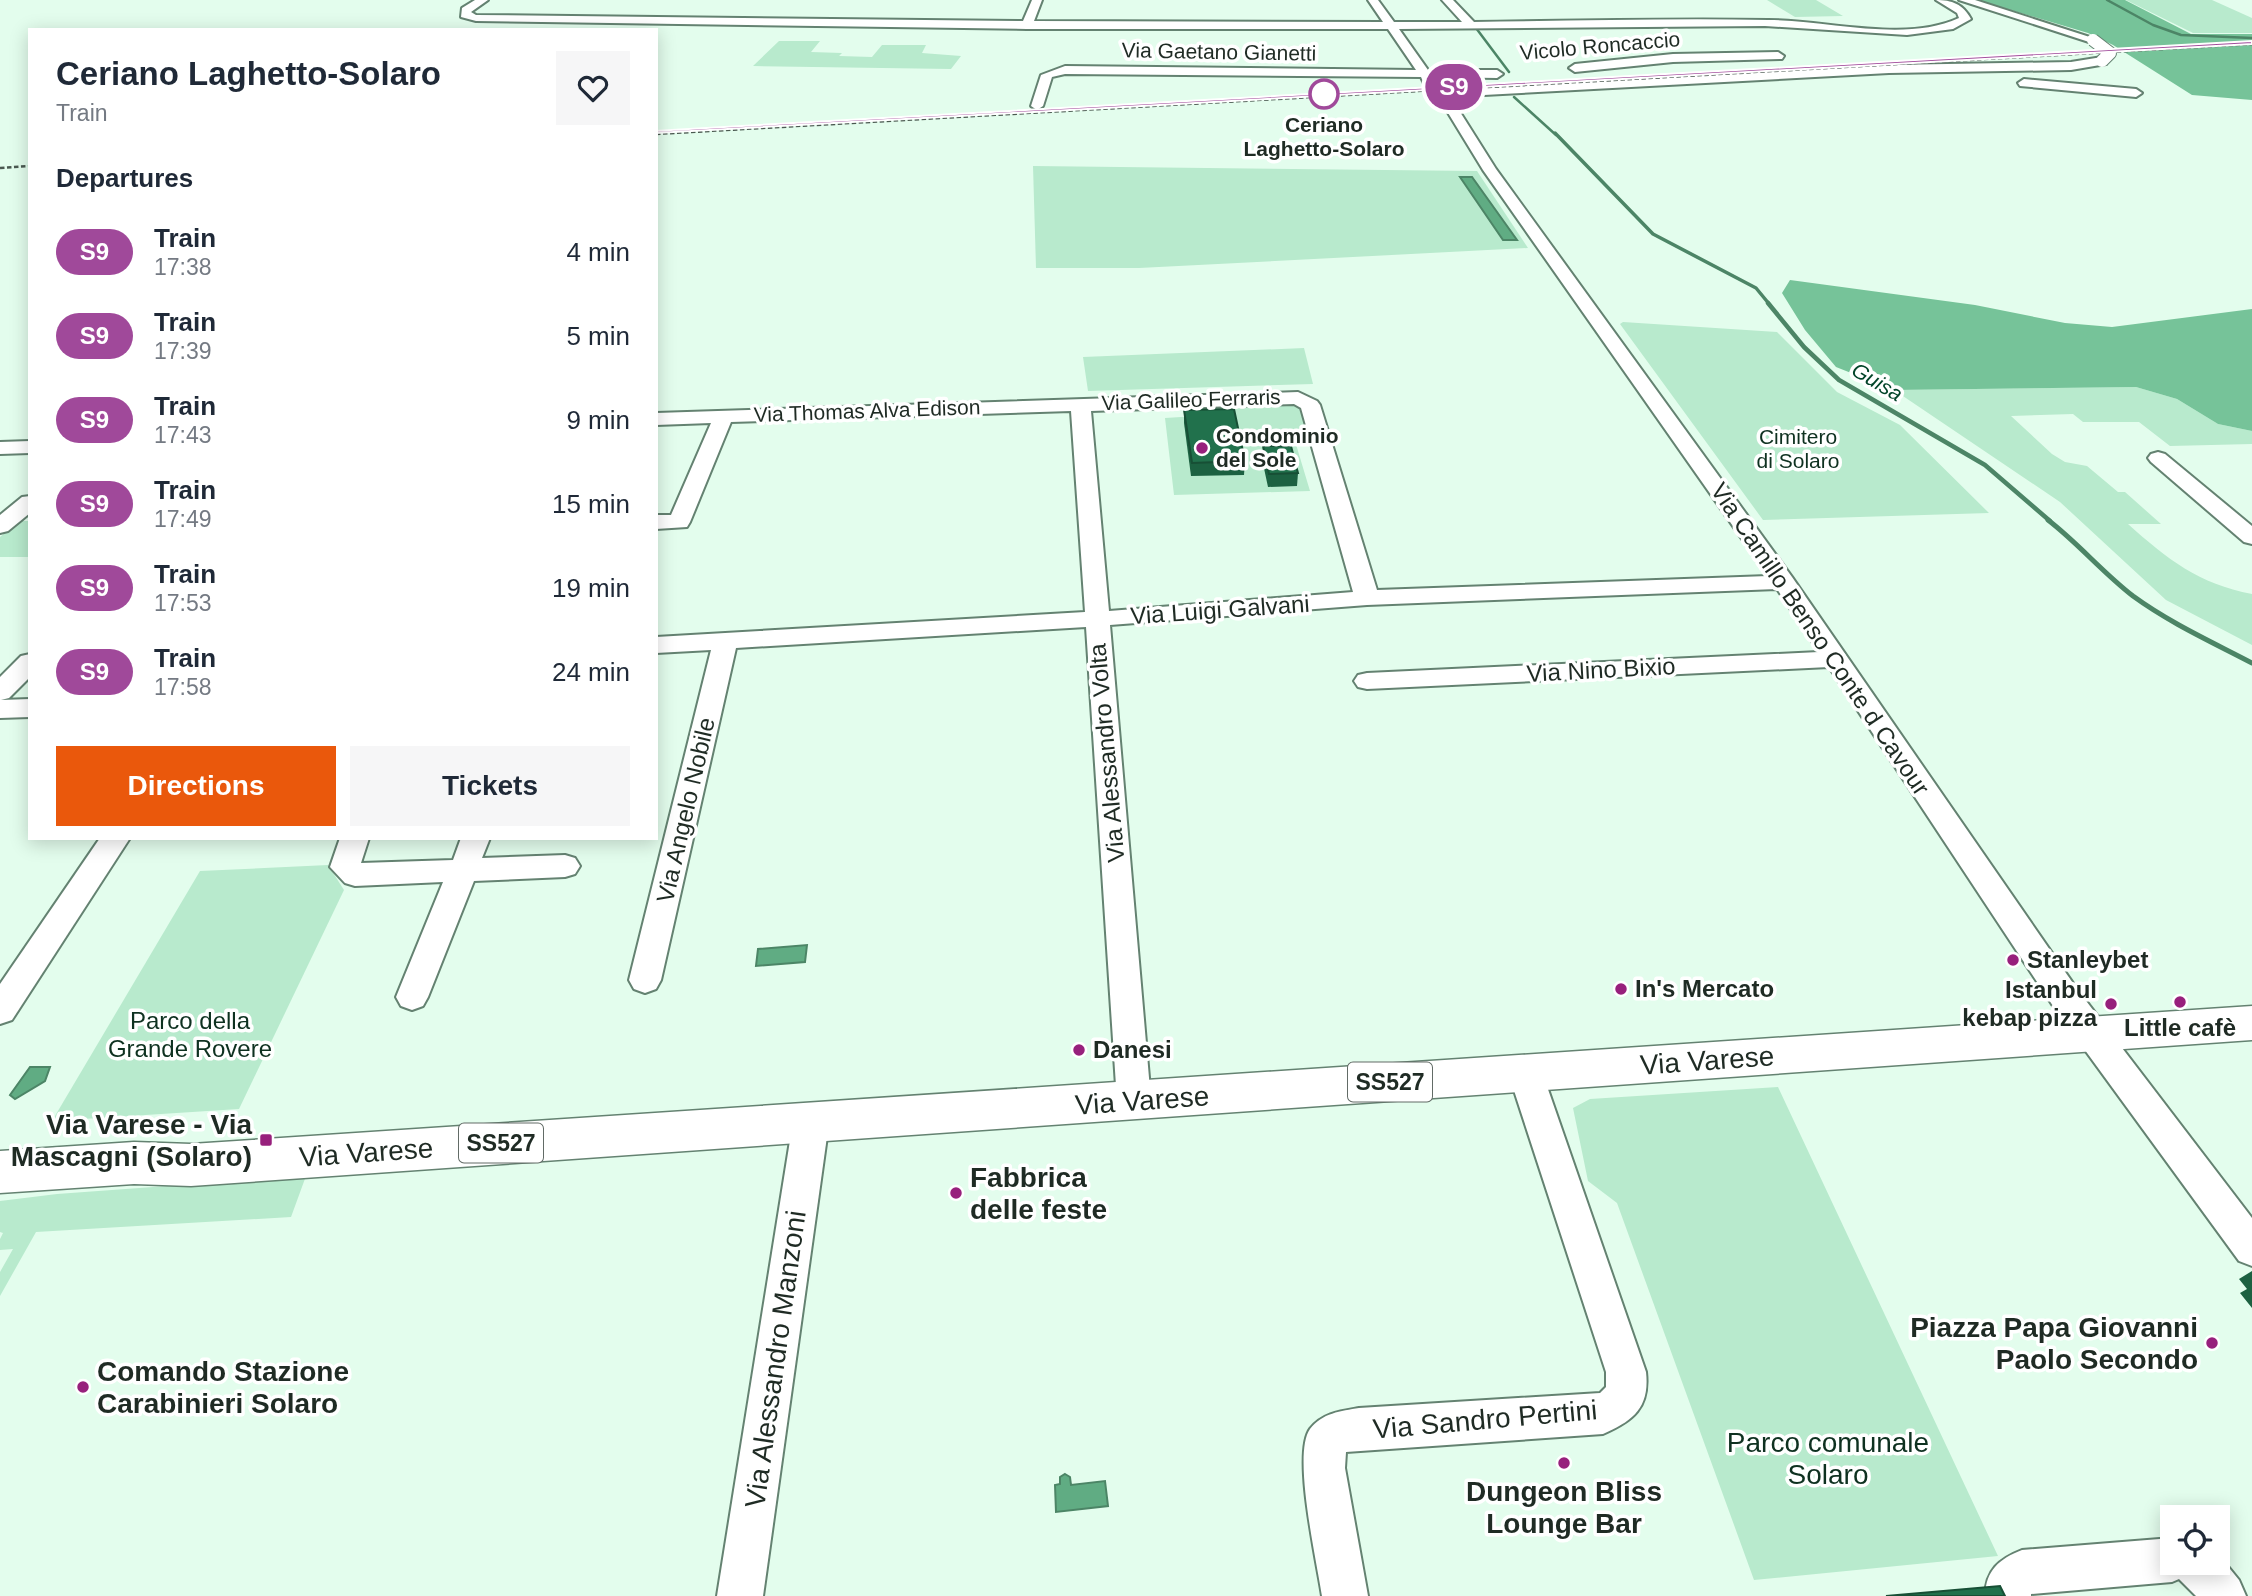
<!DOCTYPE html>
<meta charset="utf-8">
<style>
:root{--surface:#fff;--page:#f6f6f7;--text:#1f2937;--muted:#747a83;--accent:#ea580c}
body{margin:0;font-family:Arial,sans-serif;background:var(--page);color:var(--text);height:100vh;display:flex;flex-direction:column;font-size:26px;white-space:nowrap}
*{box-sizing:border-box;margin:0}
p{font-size:23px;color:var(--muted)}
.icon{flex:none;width:38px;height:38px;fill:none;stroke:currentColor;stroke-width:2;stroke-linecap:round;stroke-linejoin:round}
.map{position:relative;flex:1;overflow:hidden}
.panel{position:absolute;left:28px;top:28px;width:630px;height:812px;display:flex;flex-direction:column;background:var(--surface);border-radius:0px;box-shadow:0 4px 18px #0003}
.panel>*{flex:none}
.badge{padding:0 14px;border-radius:23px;font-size:24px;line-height:46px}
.tools{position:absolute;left:2160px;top:1505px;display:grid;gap:14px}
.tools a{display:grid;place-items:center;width:70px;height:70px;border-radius:0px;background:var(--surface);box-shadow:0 4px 18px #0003;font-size:35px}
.map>.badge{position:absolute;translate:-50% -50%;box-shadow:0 0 0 4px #fff}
h2{padding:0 28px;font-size:26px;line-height:63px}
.round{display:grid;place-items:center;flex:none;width:74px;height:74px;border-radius:0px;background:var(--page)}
.head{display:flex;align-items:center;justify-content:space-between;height:119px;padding:0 28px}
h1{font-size:33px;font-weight:600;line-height:52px}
.cta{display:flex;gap:14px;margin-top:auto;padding:14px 28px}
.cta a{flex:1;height:80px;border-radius:0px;background:var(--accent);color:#fff;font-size:28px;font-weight:600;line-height:80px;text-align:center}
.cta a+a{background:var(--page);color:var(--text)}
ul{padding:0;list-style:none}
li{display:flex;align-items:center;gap:21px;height:84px;padding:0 28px}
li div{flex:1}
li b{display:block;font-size:26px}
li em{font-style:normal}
li .badge{min-width:77px;font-weight:700;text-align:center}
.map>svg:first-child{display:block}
.green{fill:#b8eacd}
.forest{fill:#76c399}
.water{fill:#60ac83;stroke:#4c8566;stroke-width:2}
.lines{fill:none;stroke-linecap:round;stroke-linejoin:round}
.stream-far3{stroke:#4c8566;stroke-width:2.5}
.stream-far2{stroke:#4c8566;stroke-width:3.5}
.stream-far1{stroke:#4c8566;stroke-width:4.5}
.stream{stroke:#4c8566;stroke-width:5}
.minor-casing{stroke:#648271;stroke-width:4}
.major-casing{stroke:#648271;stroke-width:3}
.minor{fill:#fff;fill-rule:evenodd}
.major{fill:#fff;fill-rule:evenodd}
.rail{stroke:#4a5950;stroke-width:2.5;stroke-dasharray:4.5 2.5;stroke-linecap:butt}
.minor-bridge-casing{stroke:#648271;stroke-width:14;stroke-linecap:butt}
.minor-bridge{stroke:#fff;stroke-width:12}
.wall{fill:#1c6141}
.building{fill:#21714c;stroke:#174f35;stroke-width:2}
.line{fill:#a0499a;stroke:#fff;stroke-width:2}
.stop-dot{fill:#fff;stroke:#a0499a;stroke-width:3.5}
.poi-dot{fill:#97207c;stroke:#fff;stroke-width:2.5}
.labels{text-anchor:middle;stroke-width:7;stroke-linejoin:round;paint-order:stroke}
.far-street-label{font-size:21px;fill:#1f2b24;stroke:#fff}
.far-stop-label{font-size:21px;font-weight:bold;fill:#1f2b24;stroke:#fff}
.far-water-label{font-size:21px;font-style:italic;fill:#03452a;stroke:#fff}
.far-poi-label{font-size:21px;font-weight:bold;fill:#1f2b24;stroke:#fff;text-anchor:start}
.far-park-label{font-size:21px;fill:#0e3120;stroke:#fff}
.shield{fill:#fff;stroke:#626b66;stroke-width:2}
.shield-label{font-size:23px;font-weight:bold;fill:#1f2b24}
.street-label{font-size:24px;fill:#1f2b24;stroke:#fff}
.poi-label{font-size:24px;font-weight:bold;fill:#1f2b24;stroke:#fff;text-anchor:start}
.park-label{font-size:24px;fill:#0e3120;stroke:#fff}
.near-street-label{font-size:28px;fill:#1f2b24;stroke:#fff}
.near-poi-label{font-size:28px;font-weight:bold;fill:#1f2b24;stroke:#fff;text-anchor:end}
.near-park-label{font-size:28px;fill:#0e3120;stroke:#fff}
</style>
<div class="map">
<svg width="2252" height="1596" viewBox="0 0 2252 1596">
<rect width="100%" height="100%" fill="#e3fded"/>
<!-- green -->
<g class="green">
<polygon points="1767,0 1816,0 1843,16 1795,17"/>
<polygon points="2126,0 2212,0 2252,18 2252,33 2193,33"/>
<polygon points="779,41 820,41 811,52 842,53 839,56 872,57 882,45 926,45 922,53 961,56 951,69 753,66"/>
<polygon points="1033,166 1477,171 1528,248 1139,268 1036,268"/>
<polygon points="1623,322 1777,332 1837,392 1900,425 1989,513 1763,520 1620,324"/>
<polygon points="1304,348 1313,384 1088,391 1083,357"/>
<path d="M2136,387L2177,399L2218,424L2252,431V444L2170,446L2139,422H2083L2073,414L2011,416L2052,454L2065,462L2087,466L2118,492H2125L2161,524H2128C2167,559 2199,584 2252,594V645L2166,600L2060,502L1894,390Z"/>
<polygon points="1291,401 1299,404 1309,436 1295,441 1310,491 1174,495 1165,418 1229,414 1229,409 1234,403"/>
<polygon points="19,521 30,521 30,557 0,557 0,537"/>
<polygon points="328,865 344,890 239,1109 52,1121 200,871"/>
<polygon points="1778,1087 1998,1556 1754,1580 1617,1203 1588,1181 1573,1108 1590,1099"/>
<polygon points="306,1176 291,1217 36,1232 0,1296 0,1272 13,1249 0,1250 0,1239 3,1233 0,1232 0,1201 57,1194"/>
</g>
<!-- forest -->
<g class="forest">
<polygon points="1977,0 2125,0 2191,34 2252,34 2252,100 2192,95 2113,45 2088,33"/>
<polygon points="1790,280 1975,305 2065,323 2112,327 2252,309 2252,431 2218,424 2177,399 2136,387 1894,390 1836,367 1805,330 1782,293"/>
</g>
<!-- water -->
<g class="water">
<polygon points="1460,177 1472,177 1517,240 1503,240"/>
<polygon points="807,945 805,962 756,966 758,949"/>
<polygon points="30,1067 50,1067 45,1081 15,1099 10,1095"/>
<polygon points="1065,1474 1070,1477 1071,1485 1105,1481 1108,1506 1056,1512 1055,1485 1060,1484 1060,1477"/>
</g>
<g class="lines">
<!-- stream-far3 -->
<g class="stream-far3">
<polyline points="2107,0 2153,25 2181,35 2252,38"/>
<polyline points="1476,28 1509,72"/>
<polyline points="1514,97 1556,135"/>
</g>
<!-- stream-far2 -->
<polyline class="stream-far2" points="1555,133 1653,234 1756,288 1770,305"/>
<!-- stream-far1 -->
<polyline class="stream-far1" points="1768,303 1804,347 1839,380 1985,465 2050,521"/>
<!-- stream -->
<path class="stream" d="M2048,520C2078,543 2102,572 2133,596C2170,623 2212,642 2252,663"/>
<!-- minor casing -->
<g class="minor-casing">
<g id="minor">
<path d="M475,0H488L471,12L476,15L1023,21L1032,0H1042L1034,21L1383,22L1368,0H1378L1394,22H1462L1442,0H1453L1474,22C1572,21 1670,18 1768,20C1827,20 1905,43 1959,18L1957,13L1936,0C1952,0 1963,4 1971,19L1953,29L1907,35L1765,26L1399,29L1428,70H1497L1503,74L1497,78L1434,77L1437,82L1429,87L1425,86L1421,77L1065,74L1052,77L1043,106L1037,110L1031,106L1041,75L1065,66L1416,70L1388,29H1027L476,21L461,17L462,8Z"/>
<polygon points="1959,0 1975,0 2099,40 2089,42"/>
<polygon points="1778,52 1784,56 1782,59 1673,62 1575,72 1569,68 1575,64 1673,54"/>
<path d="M2102,57L2106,58V64L2071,70L1889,73L1484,95L1462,98L1455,104L1496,169L1792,577L2077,989L2252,1218V1266L2239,1261L2055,1009L1829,667L1367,689L1358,687L1354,681L1358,675L1367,673L1819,652L1777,589L1367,605L1110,625L1151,1101L1146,1112L1134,1116L1122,1112L1117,1101L1086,627L736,648L661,980L656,989L645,993L634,989L629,980L711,650L656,653V637L1085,612L1071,411L731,422L690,522L687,527L656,529V515H671L711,423L656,425V413L1298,392L1317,401L1320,405L1377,590L1768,576L1483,170L1442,103L1454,92L1484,87L1889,65L2071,62ZM1294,404L1301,408L1353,592L1109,611L1091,411Z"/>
<polygon points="2024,79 2136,89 2142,93 2136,97 2020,86 2018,83"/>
<polygon points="30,441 30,453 0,454 0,442"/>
<polygon points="2158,452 2165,454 2252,526 2252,544 2244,542 2151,462 2148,458 2151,454"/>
<polygon points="30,496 30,513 8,531 0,533 0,515 22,497"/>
<polygon points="30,654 30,677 9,698 1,700 30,699 30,717 0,718 0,677 21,656"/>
<polygon points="100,838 130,838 12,1020 0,1024 0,984"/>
<polygon points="340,838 369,838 361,863 453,860 461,838 490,838 482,858 565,855 575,858 580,866 575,874 565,877 474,881 428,997 423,1006 412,1010 401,1006 396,997 443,882 355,886 345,883 330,867"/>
<path d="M1525,1057L1537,1062L1542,1072L1646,1372C1650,1408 1633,1421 1603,1434L1346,1452L1345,1468L1368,1596H1322C1317,1562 1292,1454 1310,1429C1322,1413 1341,1411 1359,1408L1600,1393L1606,1387V1372L1508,1072L1513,1062Z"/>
<polygon points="811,1106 823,1111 829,1122 763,1596 717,1596 793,1122 799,1111"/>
<path d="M2172,1538V1563H2217V1553L2239,1580L2246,1596H2196L2179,1579L2172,1582L2031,1594V1596H1985C1986,1570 1999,1559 2022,1550Z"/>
</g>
</g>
<!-- major casing -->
<g class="major-casing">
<polygon id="major" points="2252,1006 2252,1040 191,1186 134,1184 0,1193 0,1151 134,1142 191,1144"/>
</g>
<!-- minor -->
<use href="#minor" class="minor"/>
<!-- major -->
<use href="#major" class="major"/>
<!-- rail -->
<g class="rail">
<polyline points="656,134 2252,44"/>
<polyline points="0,168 30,166"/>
</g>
<!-- minor-bridge casing -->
<g class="minor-bridge-casing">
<polyline id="minor-bridge" points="2093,40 2110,53 2102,61"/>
</g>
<!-- minor-bridge -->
<use href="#minor-bridge" class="minor-bridge"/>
</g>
<!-- wall -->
<g class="wall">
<polygon points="1184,410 1245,461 1244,475 1191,476 1184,423"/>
<polygon points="1263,446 1298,473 1297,486 1268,487 1262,459"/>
<polygon points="2252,1271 2252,1308 2240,1293 2247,1289 2239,1279"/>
</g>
<!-- building -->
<g class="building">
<polygon points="1234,409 1245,461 1192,463 1184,410"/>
<polygon points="1263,446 1291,446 1298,473 1269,474"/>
<polygon points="2000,1586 2005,1596 1886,1596"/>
</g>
<!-- line -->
<polygon class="line" points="2252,41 2252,44 656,133 653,131"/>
<!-- markers -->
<circle class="stop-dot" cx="1324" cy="94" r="14"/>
<g class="poi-dot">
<circle cx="1202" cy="448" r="7"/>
<circle cx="2013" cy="960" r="7"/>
<circle cx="1621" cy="989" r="7"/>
<circle cx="2180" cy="1002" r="7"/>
<circle cx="2111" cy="1004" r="7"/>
<circle cx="1079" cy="1050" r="7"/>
<rect x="259" y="1133" width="14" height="14" rx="3.5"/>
<circle cx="956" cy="1193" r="7"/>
<circle cx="2212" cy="1343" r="7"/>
<circle cx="83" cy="1387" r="7"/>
<circle cx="1564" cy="1463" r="7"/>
</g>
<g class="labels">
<!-- far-street labels -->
<g class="far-street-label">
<text transform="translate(1600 46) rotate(-5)" y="7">Vicolo Roncaccio</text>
<text transform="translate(1219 52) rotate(1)" y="7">Via Gaetano Gianetti</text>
<text transform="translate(1191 400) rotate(-2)" y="7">Via Galileo Ferraris</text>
<text transform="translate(867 411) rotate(-2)" y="7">Via Thomas Alva Edison</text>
</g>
<!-- far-stop labels -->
<g class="far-stop-label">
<text x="1324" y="132">Ceriano<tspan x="1324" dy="24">Laghetto-Solaro</tspan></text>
</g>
<!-- far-water labels -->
<g class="far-water-label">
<text transform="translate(1877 382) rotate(31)" y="7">Guisa</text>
</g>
<!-- far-poi labels -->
<g class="far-poi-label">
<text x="1216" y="443">Condominio<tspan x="1216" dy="24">del Sole</tspan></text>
</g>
<!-- far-park labels -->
<g class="far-park-label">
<text x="1798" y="444">Cimitero<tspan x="1798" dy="24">di Solaro</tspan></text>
</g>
<!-- shield labels -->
<g class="shield">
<rect x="1348" y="1062.5" width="84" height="39" rx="5"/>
<rect x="459" y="1123.5" width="84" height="39" rx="5"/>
</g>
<g class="shield-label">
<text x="1390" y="1090">SS527</text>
<text x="501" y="1151">SS527</text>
</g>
<!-- street labels -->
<g class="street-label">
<text transform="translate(1220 610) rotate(-4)" y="8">Via Luigi Galvani</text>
<text transform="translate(1820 639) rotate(56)" y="8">Via Camillo Benso Conte d Cavour</text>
<text transform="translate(1601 670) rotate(-3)" y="8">Via Nino Bixio</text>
<text transform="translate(1107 753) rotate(-95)" y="8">Via Alessandro Volta</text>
<text transform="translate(686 810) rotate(-77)" y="8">Via Angelo Nobile</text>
</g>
<!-- poi labels -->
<g class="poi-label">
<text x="2027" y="968">Stanleybet</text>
<text x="1635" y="997">In's Mercato</text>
<text x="2097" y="998" text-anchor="end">Istanbul<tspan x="2097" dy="28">kebap pizza</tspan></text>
<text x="2180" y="1036" text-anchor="middle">Little cafè</text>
<text x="1093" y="1058">Danesi</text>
</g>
<!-- park labels -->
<g class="park-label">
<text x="190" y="1029">Parco della<tspan x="190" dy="28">Grande Rovere</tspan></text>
</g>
<!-- near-street labels -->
<g class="near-street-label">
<text transform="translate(1707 1060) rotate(-4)" y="10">Via Varese</text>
<text transform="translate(1142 1100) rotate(-4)" y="10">Via Varese</text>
<text transform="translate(366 1152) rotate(-4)" y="10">Via Varese</text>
<text transform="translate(775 1359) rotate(-82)" y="10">Via Alessandro Manzoni</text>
<text transform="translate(1485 1419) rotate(-5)" y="10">Via Sandro Pertini</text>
</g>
<!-- near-poi labels -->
<g class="near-poi-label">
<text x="252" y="1134">Via Varese - Via<tspan x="252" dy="32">Mascagni (Solaro)</tspan></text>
<text x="970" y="1187" text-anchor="start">Fabbrica<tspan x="970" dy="32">delle feste</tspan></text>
<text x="2198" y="1337">Piazza Papa Giovanni<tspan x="2198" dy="32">Paolo Secondo</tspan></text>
<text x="97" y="1381" text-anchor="start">Comando Stazione<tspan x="97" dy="32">Carabinieri Solaro</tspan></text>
<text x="1564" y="1501" text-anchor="middle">Dungeon Bliss<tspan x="1564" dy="32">Lounge Bar</tspan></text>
</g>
<!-- near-park labels -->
<g class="near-park-label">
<text x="1828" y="1452">Parco comunale<tspan x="1828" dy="32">Solaro</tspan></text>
</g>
</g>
</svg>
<div class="tools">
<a><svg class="icon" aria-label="locate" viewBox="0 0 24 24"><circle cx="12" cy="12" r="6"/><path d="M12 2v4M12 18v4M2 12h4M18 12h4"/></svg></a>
</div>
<b class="badge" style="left:1454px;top:87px;background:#a0499a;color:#fff">S9</b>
<section class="panel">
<div class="head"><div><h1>Ceriano Laghetto-Solaro</h1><p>Train</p></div><a class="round"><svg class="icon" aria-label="heart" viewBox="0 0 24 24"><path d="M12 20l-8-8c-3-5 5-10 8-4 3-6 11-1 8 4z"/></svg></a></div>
<h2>Departures</h2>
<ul>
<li><span class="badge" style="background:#a0499a;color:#fff">S9</span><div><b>Train</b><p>17:38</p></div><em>4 min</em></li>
<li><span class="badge" style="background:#a0499a;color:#fff">S9</span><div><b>Train</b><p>17:39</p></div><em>5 min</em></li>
<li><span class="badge" style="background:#a0499a;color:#fff">S9</span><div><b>Train</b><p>17:43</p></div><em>9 min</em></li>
<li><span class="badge" style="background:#a0499a;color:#fff">S9</span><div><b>Train</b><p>17:49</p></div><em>15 min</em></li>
<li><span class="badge" style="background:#a0499a;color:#fff">S9</span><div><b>Train</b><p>17:53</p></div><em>19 min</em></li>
<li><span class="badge" style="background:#a0499a;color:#fff">S9</span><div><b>Train</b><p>17:58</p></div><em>24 min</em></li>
</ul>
<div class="cta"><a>Directions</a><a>Tickets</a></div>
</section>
</div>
